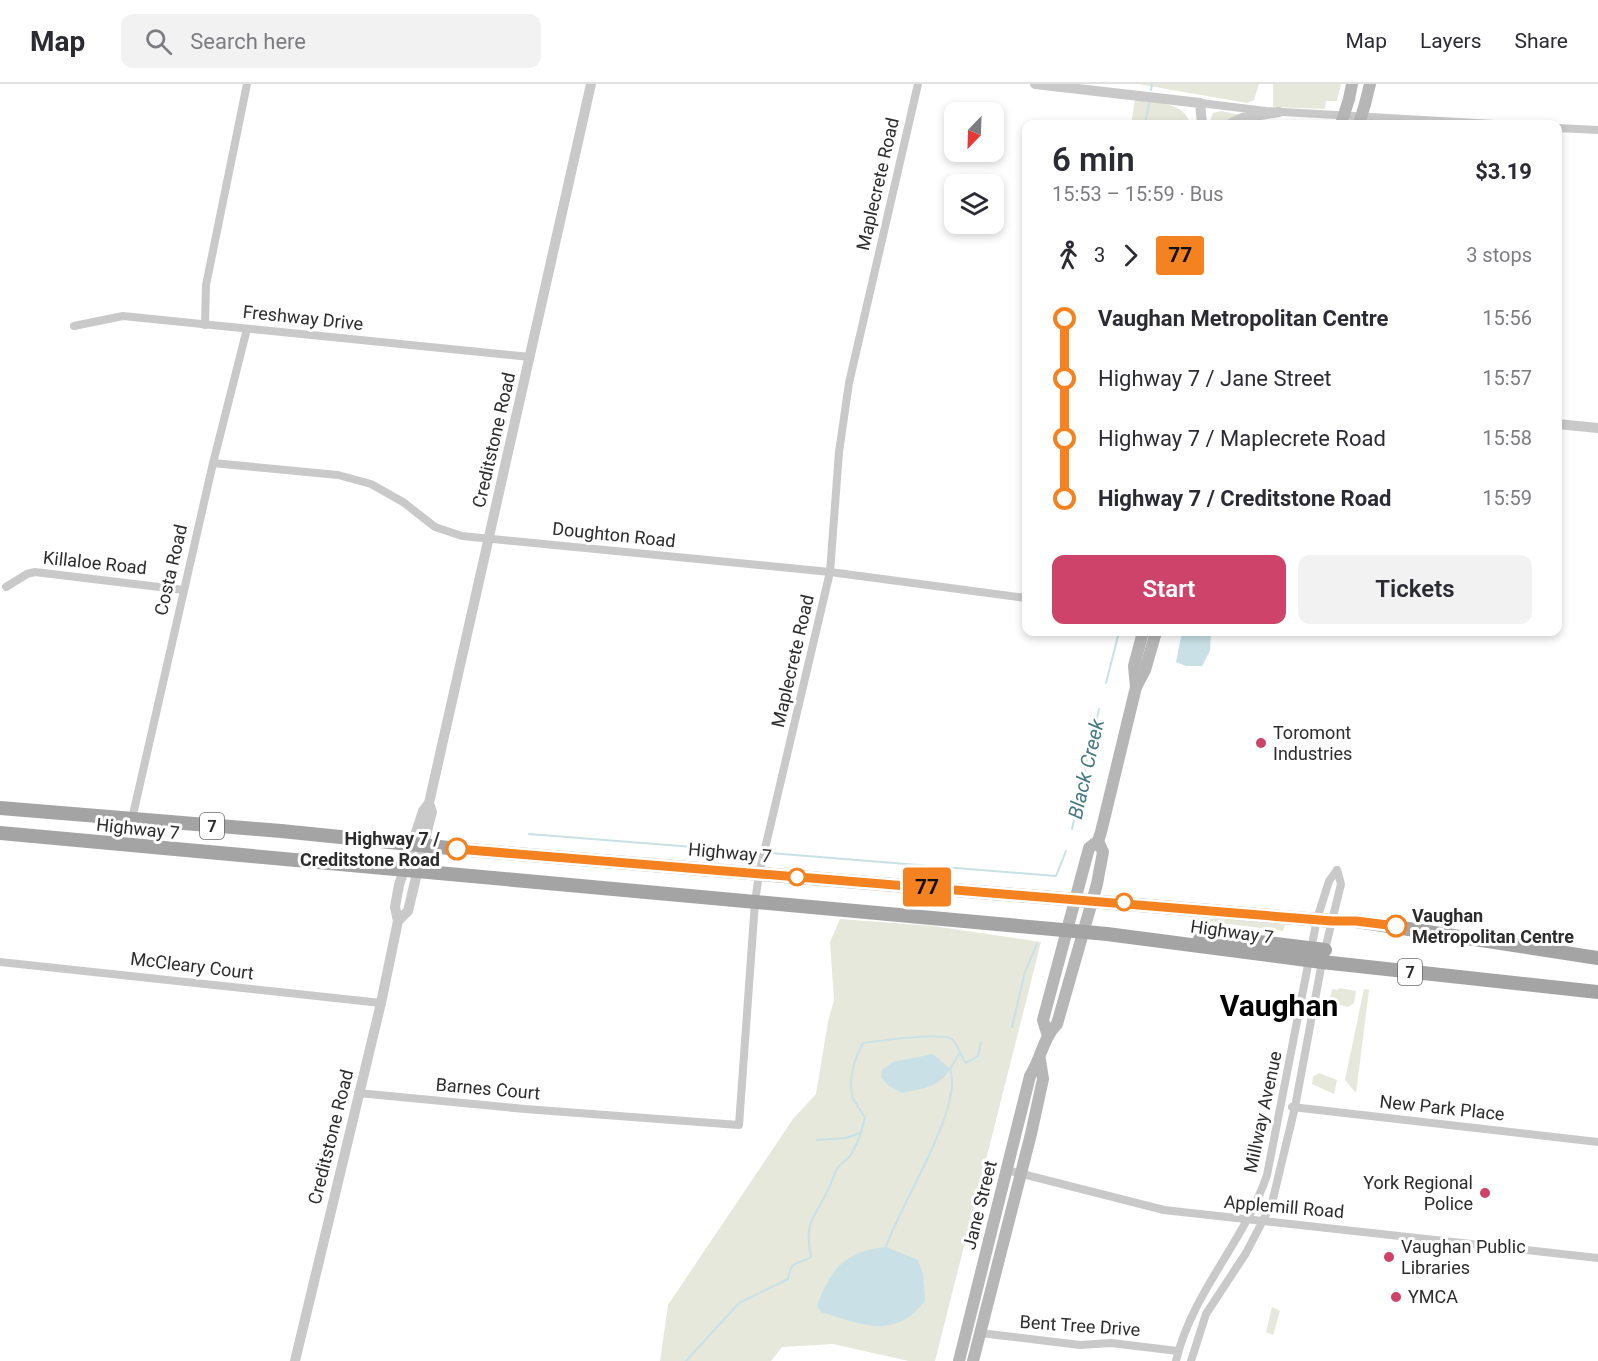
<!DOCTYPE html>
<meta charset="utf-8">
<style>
:root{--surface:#fff;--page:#f2f2f3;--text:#2b2b33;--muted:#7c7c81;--line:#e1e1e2;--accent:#cd436a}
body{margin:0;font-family:Roboto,sans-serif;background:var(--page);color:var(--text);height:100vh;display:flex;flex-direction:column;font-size:22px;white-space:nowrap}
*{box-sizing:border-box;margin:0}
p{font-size:20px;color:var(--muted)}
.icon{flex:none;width:33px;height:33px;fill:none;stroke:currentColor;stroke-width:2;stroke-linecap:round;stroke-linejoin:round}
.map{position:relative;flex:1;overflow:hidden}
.details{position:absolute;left:1022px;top:36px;width:540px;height:516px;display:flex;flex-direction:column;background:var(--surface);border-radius:12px;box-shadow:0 3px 9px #0003}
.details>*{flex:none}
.badge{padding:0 12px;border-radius:4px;font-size:21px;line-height:39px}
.needle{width:39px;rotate:203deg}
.buttons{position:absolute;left:944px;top:18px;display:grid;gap:12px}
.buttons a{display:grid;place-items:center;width:60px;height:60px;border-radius:12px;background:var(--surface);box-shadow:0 3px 9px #0003;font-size:30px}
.map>.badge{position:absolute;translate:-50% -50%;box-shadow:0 0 0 3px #fff}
.legs{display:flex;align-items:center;gap:9px;height:66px;padding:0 30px;font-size:20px}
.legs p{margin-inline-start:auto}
.summary{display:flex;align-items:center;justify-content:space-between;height:102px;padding:0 30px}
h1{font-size:33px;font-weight:600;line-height:45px}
.primary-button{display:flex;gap:12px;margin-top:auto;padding:12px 30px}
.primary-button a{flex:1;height:69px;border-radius:12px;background:var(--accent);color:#fff;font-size:24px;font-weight:600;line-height:69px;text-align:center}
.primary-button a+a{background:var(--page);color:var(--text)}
ul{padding:0 30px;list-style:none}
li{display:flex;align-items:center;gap:21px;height:60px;font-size:22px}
li i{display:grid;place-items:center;width:9px;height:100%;margin:0 8px;background:currentColor}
li i::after{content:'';width:15px;height:15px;margin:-8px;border:4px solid;border-radius:50%;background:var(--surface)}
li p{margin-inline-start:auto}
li:first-child i{background:linear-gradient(#0000 50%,currentColor 0)}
li:last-child i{background:linear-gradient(currentColor 50%,#0000 0)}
header{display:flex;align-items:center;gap:36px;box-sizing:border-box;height:84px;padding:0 30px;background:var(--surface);border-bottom:2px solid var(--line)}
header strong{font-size:28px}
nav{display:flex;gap:33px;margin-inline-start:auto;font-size:21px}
.search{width:420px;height:54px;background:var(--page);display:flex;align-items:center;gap:15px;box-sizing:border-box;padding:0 21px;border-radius:12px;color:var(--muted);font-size:22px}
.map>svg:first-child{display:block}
.green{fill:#e5e8db}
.water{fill:#c9e1e6}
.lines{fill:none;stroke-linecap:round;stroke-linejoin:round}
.stream{stroke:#c9e1e6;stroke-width:2}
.minor{stroke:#c9c9c9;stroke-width:8}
.tertiary{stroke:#c9c9c9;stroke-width:10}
.secondary{stroke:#b6b6b6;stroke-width:12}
.primary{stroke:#a4a4a4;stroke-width:14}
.secondary-bridge{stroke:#b6b6b6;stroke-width:12}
.line-1-casing{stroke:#fff;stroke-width:14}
.line-1{stroke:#f58220;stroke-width:9}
.poi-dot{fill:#cd436a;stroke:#fff;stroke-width:2}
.stop-1-dot{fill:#fff;stroke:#f58220;stroke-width:3}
.labels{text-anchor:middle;stroke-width:6;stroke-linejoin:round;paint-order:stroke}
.shield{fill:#fff;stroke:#6b6b6b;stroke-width:1.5}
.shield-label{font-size:16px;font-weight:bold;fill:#2c2c2c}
.street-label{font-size:18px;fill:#2c2c2c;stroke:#fff}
.poi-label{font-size:18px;fill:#2c2c2c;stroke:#fff;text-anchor:start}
.stop-label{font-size:18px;font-weight:bold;fill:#2c2c2c;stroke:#fff;text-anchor:end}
.water-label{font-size:20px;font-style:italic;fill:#457883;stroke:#fff}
.town-label{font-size:30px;font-weight:bold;fill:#000;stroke:#fff}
</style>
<header>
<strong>Map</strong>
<div class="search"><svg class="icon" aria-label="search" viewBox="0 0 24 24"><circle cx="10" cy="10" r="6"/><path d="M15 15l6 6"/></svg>Search here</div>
<nav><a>Map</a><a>Layers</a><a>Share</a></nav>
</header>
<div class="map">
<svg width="1598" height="1277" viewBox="0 0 1598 1277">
<rect width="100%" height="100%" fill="#fff"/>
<!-- green -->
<g class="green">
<polygon points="1138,0 1259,0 1254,16 1247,19"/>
<polygon points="1273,0 1341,0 1337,17 1326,17 1325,25 1273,23"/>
<path d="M1135,16C1154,19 1185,17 1190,40H1131Z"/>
<polygon points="1221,27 1241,31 1223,40 1209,40 1213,29"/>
<polygon points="1266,36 1315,38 1315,40 1238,40"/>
<polygon points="1193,834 1286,838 1283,847 1191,835"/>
<polygon points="840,835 933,842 1041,858 935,1277 909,1277 833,1260 782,1263 771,1277 660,1277 668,1221 793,1035 816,1010 828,938 834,916 830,858"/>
<polygon points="1339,904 1356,907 1354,919 1348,923 1334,919 1330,914 1332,905 1338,906"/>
<polygon points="1364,905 1369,906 1356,1009 1345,996"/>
<polygon points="1319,989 1337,996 1334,1010 1312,1000 1313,993"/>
<polygon points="1272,1223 1280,1227 1273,1251 1266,1248"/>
</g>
<!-- water -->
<g class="water">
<polygon points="1182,548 1211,548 1210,567 1202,582 1186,582 1176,578"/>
<path d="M933,970L950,985C940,1003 921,1005 902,1009L889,1002L881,993L882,986L893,978Z"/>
<path d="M886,1163L918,1176L923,1190L925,1217C894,1257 861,1240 821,1228L817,1222C830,1185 846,1167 886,1163Z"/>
</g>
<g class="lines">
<!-- stream -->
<g class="stream">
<polyline points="1151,6 1152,0"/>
<polyline points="1145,40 1149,20"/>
<polyline points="1106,599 1119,548"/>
<polyline points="1072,745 1099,625"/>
<polyline points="529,750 756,768"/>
<polyline points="770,769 1056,792 1066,767"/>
<polyline points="1012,943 1025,888 1037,860"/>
<polyline points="817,1056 846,1054 860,1049"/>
<path d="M886,1163C899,1123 965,1021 950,985L959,970"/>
<path d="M686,1277L739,1219L788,1195C791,1176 797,1181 811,1173C804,1138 813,1136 828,1106C832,1099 833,1091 837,1085C840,1079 846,1077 850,1072C857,1061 862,1048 865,1034C862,1027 856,1021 853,1014C847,997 855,974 863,959C877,957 944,948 952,955C958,960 960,972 966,979L978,972L981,958"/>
</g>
<!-- minor -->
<g class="minor">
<polyline points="1200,19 1266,27 1494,40"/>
<polyline points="1557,44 1598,46"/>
<polyline points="205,241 206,201 247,0"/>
<polyline points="74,242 123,232 530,273"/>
<polyline points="213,379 338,391 371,400 403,418 435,443 462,452 830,488 1026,514"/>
<polyline points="6,503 27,490 35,488 184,506"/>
<polyline points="132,735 213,379 247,245"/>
<polyline points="0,878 381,919"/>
<polyline points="358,1009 525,1025 739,1041 755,818 759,790 830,488 839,368 849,299 918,0"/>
<polyline points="1292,1023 1598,1058"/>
<polyline points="1007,1086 1164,1126 1598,1174"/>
<polyline points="980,1249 1080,1261 1111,1259 1178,1267"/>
<path d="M1176,1277C1192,1208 1245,1157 1267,1091L1317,835L1329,797L1337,786"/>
<polyline points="1191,1277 1206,1230 1246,1169 1272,1119 1295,1023 1322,878 1341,800 1337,786"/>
</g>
<!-- tertiary -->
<g class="tertiary">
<polyline points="1035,0 1200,19 1202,40"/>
<polyline points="1230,40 1242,34 1279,28"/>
<polyline points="1557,340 1598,344"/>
<polyline points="398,837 408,827 429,739 432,728 429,719"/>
<polyline points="295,1277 381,919 398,837 395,823 399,801 423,727 429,719 591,0"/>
</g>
<!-- secondary -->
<g class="secondary">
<polyline points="1349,15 1352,0"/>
<polyline points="1365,20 1370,0"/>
<polyline points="1136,603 1134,582 1143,548"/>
<polyline points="1047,949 1043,936 1089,764 1098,757 1101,748 1136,603 1145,586 1156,548"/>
<path d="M959,1277L1030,992C1041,975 1043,954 1057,940L1097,800L1103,768L1098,757"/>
<polyline points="973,1277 1031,1050 1043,995 1040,976"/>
</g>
<!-- primary -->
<g class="primary">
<polyline points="0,724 281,747 469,766 1332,837 1356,837 1598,874"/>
<polyline points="0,749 1107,850 1322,878 1598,908"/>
<polyline points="1200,855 1225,854 1325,866"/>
</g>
<!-- secondary-bridge -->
<g class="secondary-bridge">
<polyline points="1341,40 1349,15"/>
<polyline points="1359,40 1365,20"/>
</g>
</g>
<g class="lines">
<!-- line-1 casing -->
<g class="line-1-casing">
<polyline id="line-1" points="457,765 1332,837 1356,837 1396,842"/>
</g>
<!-- line-1 -->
<use href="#line-1" class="line-1"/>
</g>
<!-- markers -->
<g class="poi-dot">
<circle cx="1261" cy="659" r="6"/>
<circle cx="1485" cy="1109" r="6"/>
<circle cx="1389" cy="1173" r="6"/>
<circle cx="1396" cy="1213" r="6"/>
</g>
<g class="stop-1-dot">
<circle cx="457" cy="765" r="10"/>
<circle cx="797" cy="793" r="8"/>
<circle cx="1124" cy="818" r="8"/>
<circle cx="1396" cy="842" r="10"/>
</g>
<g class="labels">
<!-- shield labels -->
<g class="shield">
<rect x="200" y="729" width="24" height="26" rx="4.5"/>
<rect x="1398" y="875" width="24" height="26" rx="4.5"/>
</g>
<g class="shield-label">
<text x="212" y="748">7</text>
<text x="1410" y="894">7</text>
</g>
<!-- street labels -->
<g class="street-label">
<text transform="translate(878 100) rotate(-77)" y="6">Maplecrete Road</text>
<text transform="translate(303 234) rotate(6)" y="6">Freshway Drive</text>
<text transform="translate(494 356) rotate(-77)" y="6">Creditstone Road</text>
<text transform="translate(614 451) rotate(6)" y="6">Doughton Road</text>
<text transform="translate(95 479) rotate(6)" y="6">Killaloe Road</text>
<text transform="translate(171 486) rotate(-77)" y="6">Costa Road</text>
<text transform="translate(793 577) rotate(-77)" y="6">Maplecrete Road</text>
<text transform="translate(138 745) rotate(6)" y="6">Highway 7</text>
<text transform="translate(730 769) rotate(5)" y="6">Highway 7</text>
<text transform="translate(1232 848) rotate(8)" y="6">Highway 7</text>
<text transform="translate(192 882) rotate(7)" y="6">McCleary Court</text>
<text transform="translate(488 1005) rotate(5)" y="6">Barnes Court</text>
<text transform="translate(1442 1024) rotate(6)" y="6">New Park Place</text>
<text transform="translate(1263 1028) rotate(-78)" y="6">Millway Avenue</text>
<text transform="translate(331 1053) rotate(-76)" y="6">Creditstone Road</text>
<text transform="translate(980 1121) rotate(-76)" y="6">Jane Street</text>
<text transform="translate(1284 1123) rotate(5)" y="6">Applemill Road</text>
<text transform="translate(1080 1242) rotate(4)" y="6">Bent Tree Drive</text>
</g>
<!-- poi labels -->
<g class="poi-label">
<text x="1273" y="655">Toromont<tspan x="1273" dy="21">Industries</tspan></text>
<text x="1473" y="1105" text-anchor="end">York Regional<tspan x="1473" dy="21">Police</tspan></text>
<text x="1401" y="1169">Vaughan Public<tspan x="1401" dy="21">Libraries</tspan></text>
<text x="1408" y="1219">YMCA</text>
</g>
<!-- stop labels -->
<g class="stop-label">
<text x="440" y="761">Highway 7 /<tspan x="440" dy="21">Creditstone Road</tspan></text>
<text x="1412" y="838" text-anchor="start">Vaughan<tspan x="1412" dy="21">Metropolitan Centre</tspan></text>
</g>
<!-- water labels -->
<g class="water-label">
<text transform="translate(1086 685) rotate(-77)" y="7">Black Creek</text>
</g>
<!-- town labels -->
<g class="town-label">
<text x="1279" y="932">Vaughan</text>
</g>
</g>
</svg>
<div class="buttons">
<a><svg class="needle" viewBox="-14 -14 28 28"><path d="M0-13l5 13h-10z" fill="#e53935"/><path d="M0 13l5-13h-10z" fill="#7c7c81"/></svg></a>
<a><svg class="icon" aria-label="layers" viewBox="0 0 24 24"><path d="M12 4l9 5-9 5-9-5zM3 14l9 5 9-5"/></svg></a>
</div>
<b class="badge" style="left:927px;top:803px;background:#f58220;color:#111">77</b>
<section class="details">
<div class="summary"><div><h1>6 min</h1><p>15:53 – 15:59 · Bus</p></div><b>$3.19</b></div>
<div class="legs"><svg class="icon" aria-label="walk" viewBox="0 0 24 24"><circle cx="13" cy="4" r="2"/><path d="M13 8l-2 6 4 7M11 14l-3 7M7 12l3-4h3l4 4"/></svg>3<svg class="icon" aria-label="forward" viewBox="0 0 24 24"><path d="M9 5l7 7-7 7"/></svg><b class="badge" style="background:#f58220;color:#111">77</b><p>3 stops</p></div>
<ul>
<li><i style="color:#f58220"></i><b>Vaughan Metropolitan Centre</b><p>15:56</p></li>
<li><i style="color:#f58220"></i><span>Highway 7 / Jane Street</span><p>15:57</p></li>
<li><i style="color:#f58220"></i><span>Highway 7 / Maplecrete Road</span><p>15:58</p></li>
<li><i style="color:#f58220"></i><b>Highway 7 / Creditstone Road</b><p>15:59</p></li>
</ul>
<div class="primary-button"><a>Start</a><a>Tickets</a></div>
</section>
</div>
